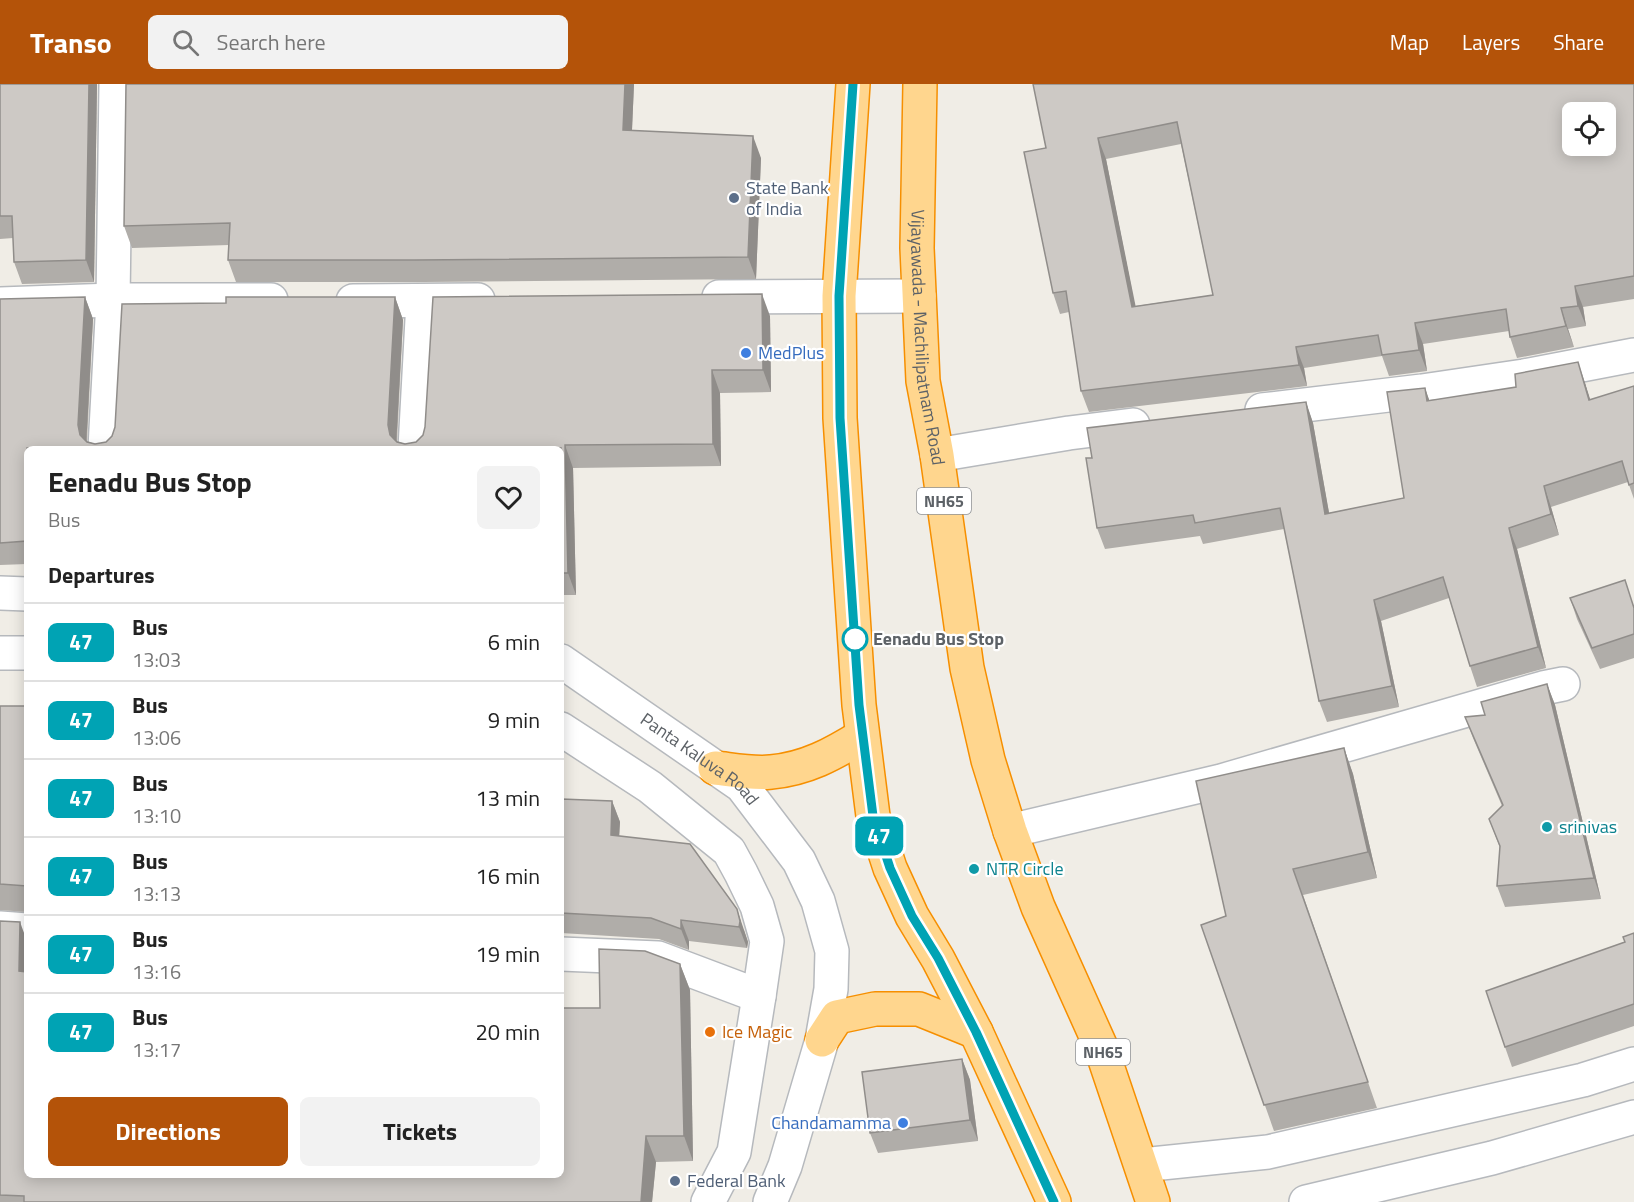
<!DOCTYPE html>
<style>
:root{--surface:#fff;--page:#f2f2f2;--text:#222;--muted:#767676;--line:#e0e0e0;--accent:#b45309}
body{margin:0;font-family:"Titillium Web",sans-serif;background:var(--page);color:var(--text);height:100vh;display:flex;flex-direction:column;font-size:22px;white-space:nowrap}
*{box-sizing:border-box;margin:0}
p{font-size:20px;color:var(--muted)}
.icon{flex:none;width:33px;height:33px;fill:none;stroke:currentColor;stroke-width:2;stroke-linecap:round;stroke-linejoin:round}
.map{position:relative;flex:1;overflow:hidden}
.side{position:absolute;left:24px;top:362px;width:540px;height:732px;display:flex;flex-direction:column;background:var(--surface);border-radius:9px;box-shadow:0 3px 15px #0003}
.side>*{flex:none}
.badge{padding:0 12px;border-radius:9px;font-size:21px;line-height:39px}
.controls{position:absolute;left:1562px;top:18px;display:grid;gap:12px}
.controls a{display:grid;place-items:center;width:54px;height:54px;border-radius:9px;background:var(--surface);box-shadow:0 3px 15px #0003;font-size:30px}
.map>.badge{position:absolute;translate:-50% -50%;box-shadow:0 0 0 3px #fff}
h2{padding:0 24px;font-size:22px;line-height:54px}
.round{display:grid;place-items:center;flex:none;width:63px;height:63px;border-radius:9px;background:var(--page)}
.headline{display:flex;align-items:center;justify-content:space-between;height:102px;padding:0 24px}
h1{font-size:28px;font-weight:700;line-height:45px}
.action{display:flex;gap:12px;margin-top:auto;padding:12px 24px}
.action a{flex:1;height:69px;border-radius:9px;background:var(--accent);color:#fff;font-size:24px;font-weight:700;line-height:69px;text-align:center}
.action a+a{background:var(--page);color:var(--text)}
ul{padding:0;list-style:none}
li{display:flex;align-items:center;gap:18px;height:78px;padding:0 24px;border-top:2px solid var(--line)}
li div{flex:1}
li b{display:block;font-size:22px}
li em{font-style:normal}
li .badge{min-width:66px;font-weight:700;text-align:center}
header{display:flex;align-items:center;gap:36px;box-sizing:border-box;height:84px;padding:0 30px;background:var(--accent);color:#fff}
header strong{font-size:28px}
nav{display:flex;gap:33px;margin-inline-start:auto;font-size:21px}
.search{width:420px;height:54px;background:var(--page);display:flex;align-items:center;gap:15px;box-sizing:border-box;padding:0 21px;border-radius:9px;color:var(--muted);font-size:22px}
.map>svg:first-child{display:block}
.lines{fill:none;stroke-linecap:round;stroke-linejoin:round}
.minor-casing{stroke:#b6b9bd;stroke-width:36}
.highway-casing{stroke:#f68f00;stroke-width:36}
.minor{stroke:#fff;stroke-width:33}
.highway{stroke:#ffd68e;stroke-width:33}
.wall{fill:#b0ada9;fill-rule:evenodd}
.shaded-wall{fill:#908d8a}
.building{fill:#cdc9c5;stroke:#908d8a;stroke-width:1.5;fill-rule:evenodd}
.line-casing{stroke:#fff;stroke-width:14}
.line{stroke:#00a3b4;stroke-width:9}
.service-dot{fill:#5c6f8a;stroke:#fff;stroke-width:2}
.shop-dot{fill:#3f7fe0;stroke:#fff;stroke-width:2}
.stop-dot{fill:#fff;stroke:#00a3b4;stroke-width:3}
.culture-dot{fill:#0f9aa8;stroke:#fff;stroke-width:2}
.food-dot{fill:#e8710a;stroke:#fff;stroke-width:2}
.labels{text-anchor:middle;stroke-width:4.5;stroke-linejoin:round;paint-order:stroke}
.shield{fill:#fff;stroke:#8e9195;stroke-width:1.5}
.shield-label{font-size:16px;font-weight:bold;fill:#5d6267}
.service-label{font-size:18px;fill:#4e5e75;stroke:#fff;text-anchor:start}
.street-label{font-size:18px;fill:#5d6267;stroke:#fff}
.shop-label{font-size:18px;fill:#366cbe;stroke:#fff;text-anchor:start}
.stop-label{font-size:18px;font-weight:bold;fill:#5d6267;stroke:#fff;text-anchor:start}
.culture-label{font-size:18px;fill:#0d838f;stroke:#fff;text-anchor:start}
.food-label{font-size:18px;fill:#c56008;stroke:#fff;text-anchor:start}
</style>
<header>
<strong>Transo</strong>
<div class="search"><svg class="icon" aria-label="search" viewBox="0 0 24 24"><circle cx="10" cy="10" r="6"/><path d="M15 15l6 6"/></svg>Search here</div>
<nav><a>Map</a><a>Layers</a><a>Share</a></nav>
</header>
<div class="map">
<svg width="1634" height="1118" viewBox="0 0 1634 1118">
<rect width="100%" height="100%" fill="#f0ede6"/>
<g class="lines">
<!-- minor casing -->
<g class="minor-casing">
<g id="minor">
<polyline points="719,213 919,212"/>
<polyline points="353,217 478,216"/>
<polyline points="0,220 113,216 271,216"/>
<polyline points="1262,326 1422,307 1524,292 1634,271"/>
<polyline points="105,364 113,216 116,0"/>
<polyline points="415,364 423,217"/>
<polyline points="937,371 1069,349 1133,341"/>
<polyline points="0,509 27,510"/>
<polyline points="0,569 27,569"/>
<path id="s1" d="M561,577L742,702L799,777L818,817L832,867L831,905L822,956L785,1082L770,1118"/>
<polyline points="561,645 650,703 729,767 741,789 757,822 767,857 759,912 734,1068 708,1118"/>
<polyline points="1010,747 1221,697 1543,604 1563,600"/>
<polyline points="0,844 27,846"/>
<polyline points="561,870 658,874 759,912"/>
<polyline points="1142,1081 1268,1068 1583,996 1634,980"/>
<polyline points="1306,1118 1492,1074 1634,1033"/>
</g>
</g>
<!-- highway casing -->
<g class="highway-casing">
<g id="highway">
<polyline points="853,0 839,212 840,334 859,621 873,732 890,784 912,832 938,875 976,948 1054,1118"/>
<path id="s2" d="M920,0L917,164L923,297L937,371L967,584L988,676L1010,747L1038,823L1100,961L1153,1118"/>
<path d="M715,684C733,686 753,690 771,688C806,685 833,670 862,652"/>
<polyline points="822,956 837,933 875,925 919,925 976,948"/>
</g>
</g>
<!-- minor -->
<use href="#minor" class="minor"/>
<!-- highway -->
<use href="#highway" class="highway"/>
</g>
<!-- wall -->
<g class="wall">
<polygon points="0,0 97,0 94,198 22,200 14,178 13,154 0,155"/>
<polygon points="126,0 634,0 632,46 761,74 756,195 423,198 236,198 228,176 229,161 132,164 124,142"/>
<path d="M1033,0H1634V215L1583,223L1586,242L1568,245L1574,263L1517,274L1510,253L1509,247L1423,260L1427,287L1389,292L1382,272L1304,284L1307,302L1089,328L1081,307L1069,228L1060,230L1053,209L1046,64ZM1181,60L1213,211L1135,222L1106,75Z"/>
<polygon points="85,213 93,235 87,357 95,360 106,358 112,352 226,219 395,213 403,236 397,357 405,360 416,358 770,232 771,308 720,309 721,382 573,384 576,511 561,511 561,364 27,364 27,480 0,481 0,215"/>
<polygon points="1585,299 1590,316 1634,302 1634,415 1628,398 1551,423 1559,451 1517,465 1546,584 1477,603 1470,582 1449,514 1381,537 1399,623 1327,638 1319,617 1284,445 1203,460 1200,452 1105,465 1097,444 1092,374 1306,318 1313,339 1329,429 1404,414 1425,304 1429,316"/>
<polygon points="1570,514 1634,521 1634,574 1600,585 1577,535"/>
<polygon points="1547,600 1555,621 1601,815 1505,823 1497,802 1500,764 1489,735 1502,722 1473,654 1465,633 1485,631"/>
<polygon points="0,622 27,622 27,828 0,826"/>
<polygon points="1344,664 1353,690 1377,794 1303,811 1377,1024 1274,1047 1201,841 1226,832"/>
<polygon points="561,715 612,717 620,738 619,752 744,846 748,858 747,864 689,857 689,866 659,855 561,849"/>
<polygon points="0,837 27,1090 600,924 680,880 690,906 693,1077 656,1078 652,1118 0,1118"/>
<polygon points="1634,849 1634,942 1512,983 1505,963"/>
<polygon points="962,975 970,996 978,1057 878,1069 870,1049"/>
</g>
<!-- shaded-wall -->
<g class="shaded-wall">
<polygon points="89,0 97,0 94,198 86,176"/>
<polygon points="625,0 634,0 631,68 623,46"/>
<polygon points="753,52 761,74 756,195 748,173"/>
<polygon points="1098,54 1106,75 1140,244 1132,223"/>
<polygon points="1575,202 1583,223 1586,242 1578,222"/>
<polygon points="762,210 770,232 771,308 763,286"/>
<polygon points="85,213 93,235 86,363 80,351 78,341"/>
<polygon points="395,213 403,236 396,363 390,351 388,341"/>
<polygon points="1561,224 1574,263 1566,242"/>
<polygon points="1415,239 1423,260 1427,287 1419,266"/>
<polygon points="1296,263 1304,284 1307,302 1299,281"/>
<polygon points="1578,278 1585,299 1597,337 1589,316"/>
<polygon points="712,286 720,309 721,382 713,360"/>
<polygon points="1425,304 1432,324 1427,317"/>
<polygon points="1306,318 1313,339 1333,451 1325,430"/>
<polygon points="565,361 573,384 576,511 568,489"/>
<polygon points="1544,402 1551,423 1559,451 1551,430"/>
<polygon points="1509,444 1517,465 1546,584 1538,563"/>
<polygon points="1374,516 1381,537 1399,623 1392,602"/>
<polygon points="1547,600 1555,621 1601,815 1594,794"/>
<polygon points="1344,664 1353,690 1377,794 1368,768"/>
<polygon points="612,717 620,738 618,772 611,751"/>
<polygon points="737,825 748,858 747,864 739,843"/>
<polygon points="681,836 689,857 689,866 681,845"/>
<polygon points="20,838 27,857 27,911 19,887"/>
<polygon points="680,880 690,906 693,1077 684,1052"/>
<polygon points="962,975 970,996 978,1057 970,1036"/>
<polygon points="646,1052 656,1078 652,1118 641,1118"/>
</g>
<!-- building -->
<g class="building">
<polygon points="0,0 89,0 86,176 14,178 12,132 0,132"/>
<polygon points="126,0 625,0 623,46 753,52 748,173 415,176 228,176 230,139 124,142"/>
<path d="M1033,0H1634V192L1575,202L1578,222L1561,224L1566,242L1510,253L1506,225L1415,239L1419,266L1382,271L1378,251L1296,263L1299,281L1081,307L1066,207L1053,209L1024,68L1046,64ZM1572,28H1605V62H1572ZM1177,38L1213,211L1132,223L1098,54Z"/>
<polygon points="762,210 763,286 712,286 713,360 565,361 568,489 561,489 561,364 27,364 27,457 0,459 0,215 85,213 78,341 80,351 87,358 95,360 106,358 112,352 115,343 122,220 226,219 226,213 395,213 388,341 390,351 397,358 405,360 416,358 423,351 425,343 433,213"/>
<polygon points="1578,278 1589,316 1634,302 1634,399 1629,401 1622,377 1544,402 1551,430 1509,444 1538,563 1470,582 1443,493 1374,516 1392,602 1319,617 1280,424 1195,439 1193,431 1097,444 1086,374 1092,374 1087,344 1306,318 1325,430 1404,414 1387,308 1425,304 1427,317 1516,303 1515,290"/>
<polygon points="1625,496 1634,524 1634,550 1592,564 1570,514"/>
<polygon points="1547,600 1594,794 1497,802 1500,762 1489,735 1503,721 1465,633 1485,631 1481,618"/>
<polygon points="0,622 27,622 27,802 0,800"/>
<polygon points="1344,664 1368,768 1293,785 1368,998 1264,1021 1201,841 1226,832 1196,697"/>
<polygon points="561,715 612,717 611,751 690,760 737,825 740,837 739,843 681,836 681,845 651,834 561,829"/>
<polygon points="0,837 20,838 19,887 27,888 27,1090 561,1090 561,924 600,924 599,865 645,867 680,880 684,1052 646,1052 641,1118 24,1118 24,1112 0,1111"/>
<polygon points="1634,849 1634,920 1505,963 1486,907 1625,858 1623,853"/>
<polygon points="962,975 970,1036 870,1049 862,988"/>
</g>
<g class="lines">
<!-- line casing -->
<g class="line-casing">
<polyline id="line" points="853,0 839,212 840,334 859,621 873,732 890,784 912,832 938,874 976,948 1054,1118"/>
</g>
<!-- line -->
<use href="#line" class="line"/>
</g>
<!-- markers -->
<g class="service-dot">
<circle cx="734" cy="114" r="6"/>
<circle cx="675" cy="1097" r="6"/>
</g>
<g class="shop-dot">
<circle cx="746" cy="269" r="6"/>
<circle cx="903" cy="1039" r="6"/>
</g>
<circle class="stop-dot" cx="855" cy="555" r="12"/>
<g class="culture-dot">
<circle cx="1547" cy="743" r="6"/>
<circle cx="974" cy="785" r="6"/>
</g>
<circle class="food-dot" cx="710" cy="948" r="6"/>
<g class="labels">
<!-- shield labels -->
<g class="shield">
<rect x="917" y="404" width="54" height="26" rx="4.5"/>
<rect x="1076" y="955" width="54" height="26" rx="4.5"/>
</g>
<g class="shield-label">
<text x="944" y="423">NH65</text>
<text x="1103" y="974">NH65</text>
</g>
<!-- service labels -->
<g class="service-label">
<text x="746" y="110">State Bank<tspan x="746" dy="21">of India</tspan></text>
<text x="687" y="1103">Federal Bank</text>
</g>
<!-- street labels -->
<g class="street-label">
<text dy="6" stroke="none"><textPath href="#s2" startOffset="254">Vijayawada - Machilipatnam Road</textPath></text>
<text dy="6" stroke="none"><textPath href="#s1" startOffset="170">Panta Kaluva Road</textPath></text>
</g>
<!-- shop labels -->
<g class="shop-label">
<text x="758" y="275">MedPlus</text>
<text x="891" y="1045" text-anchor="end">Chandamamma</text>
</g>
<!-- stop labels -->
<g class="stop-label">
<text x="873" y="561">Eenadu Bus Stop</text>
</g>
<!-- culture labels -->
<g class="culture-label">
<text x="1559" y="749">srinivas</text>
<text x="986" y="791">NTR Circle</text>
</g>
<!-- food labels -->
<g class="food-label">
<text x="722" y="954">Ice Magic</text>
</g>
</g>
</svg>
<div class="controls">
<a><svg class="icon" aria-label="locate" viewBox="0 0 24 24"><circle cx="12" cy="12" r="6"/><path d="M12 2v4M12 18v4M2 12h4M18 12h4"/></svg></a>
</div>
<b class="badge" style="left:879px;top:752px;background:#00a3b4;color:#fff">47</b>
<section class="side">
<div class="headline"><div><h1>Eenadu Bus Stop</h1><p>Bus</p></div><a class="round"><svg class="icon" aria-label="heart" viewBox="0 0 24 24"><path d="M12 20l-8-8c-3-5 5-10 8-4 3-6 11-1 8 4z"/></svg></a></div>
<h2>Departures</h2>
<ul>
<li><span class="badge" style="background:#00a3b4;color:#fff">47</span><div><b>Bus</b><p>13:03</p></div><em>6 min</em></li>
<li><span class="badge" style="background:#00a3b4;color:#fff">47</span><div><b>Bus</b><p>13:06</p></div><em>9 min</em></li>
<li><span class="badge" style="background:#00a3b4;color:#fff">47</span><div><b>Bus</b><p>13:10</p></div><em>13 min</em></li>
<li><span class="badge" style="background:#00a3b4;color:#fff">47</span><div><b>Bus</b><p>13:13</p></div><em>16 min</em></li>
<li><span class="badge" style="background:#00a3b4;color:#fff">47</span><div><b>Bus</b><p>13:16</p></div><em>19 min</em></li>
<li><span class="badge" style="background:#00a3b4;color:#fff">47</span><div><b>Bus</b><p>13:17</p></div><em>20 min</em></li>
</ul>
<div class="action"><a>Directions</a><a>Tickets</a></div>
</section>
</div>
